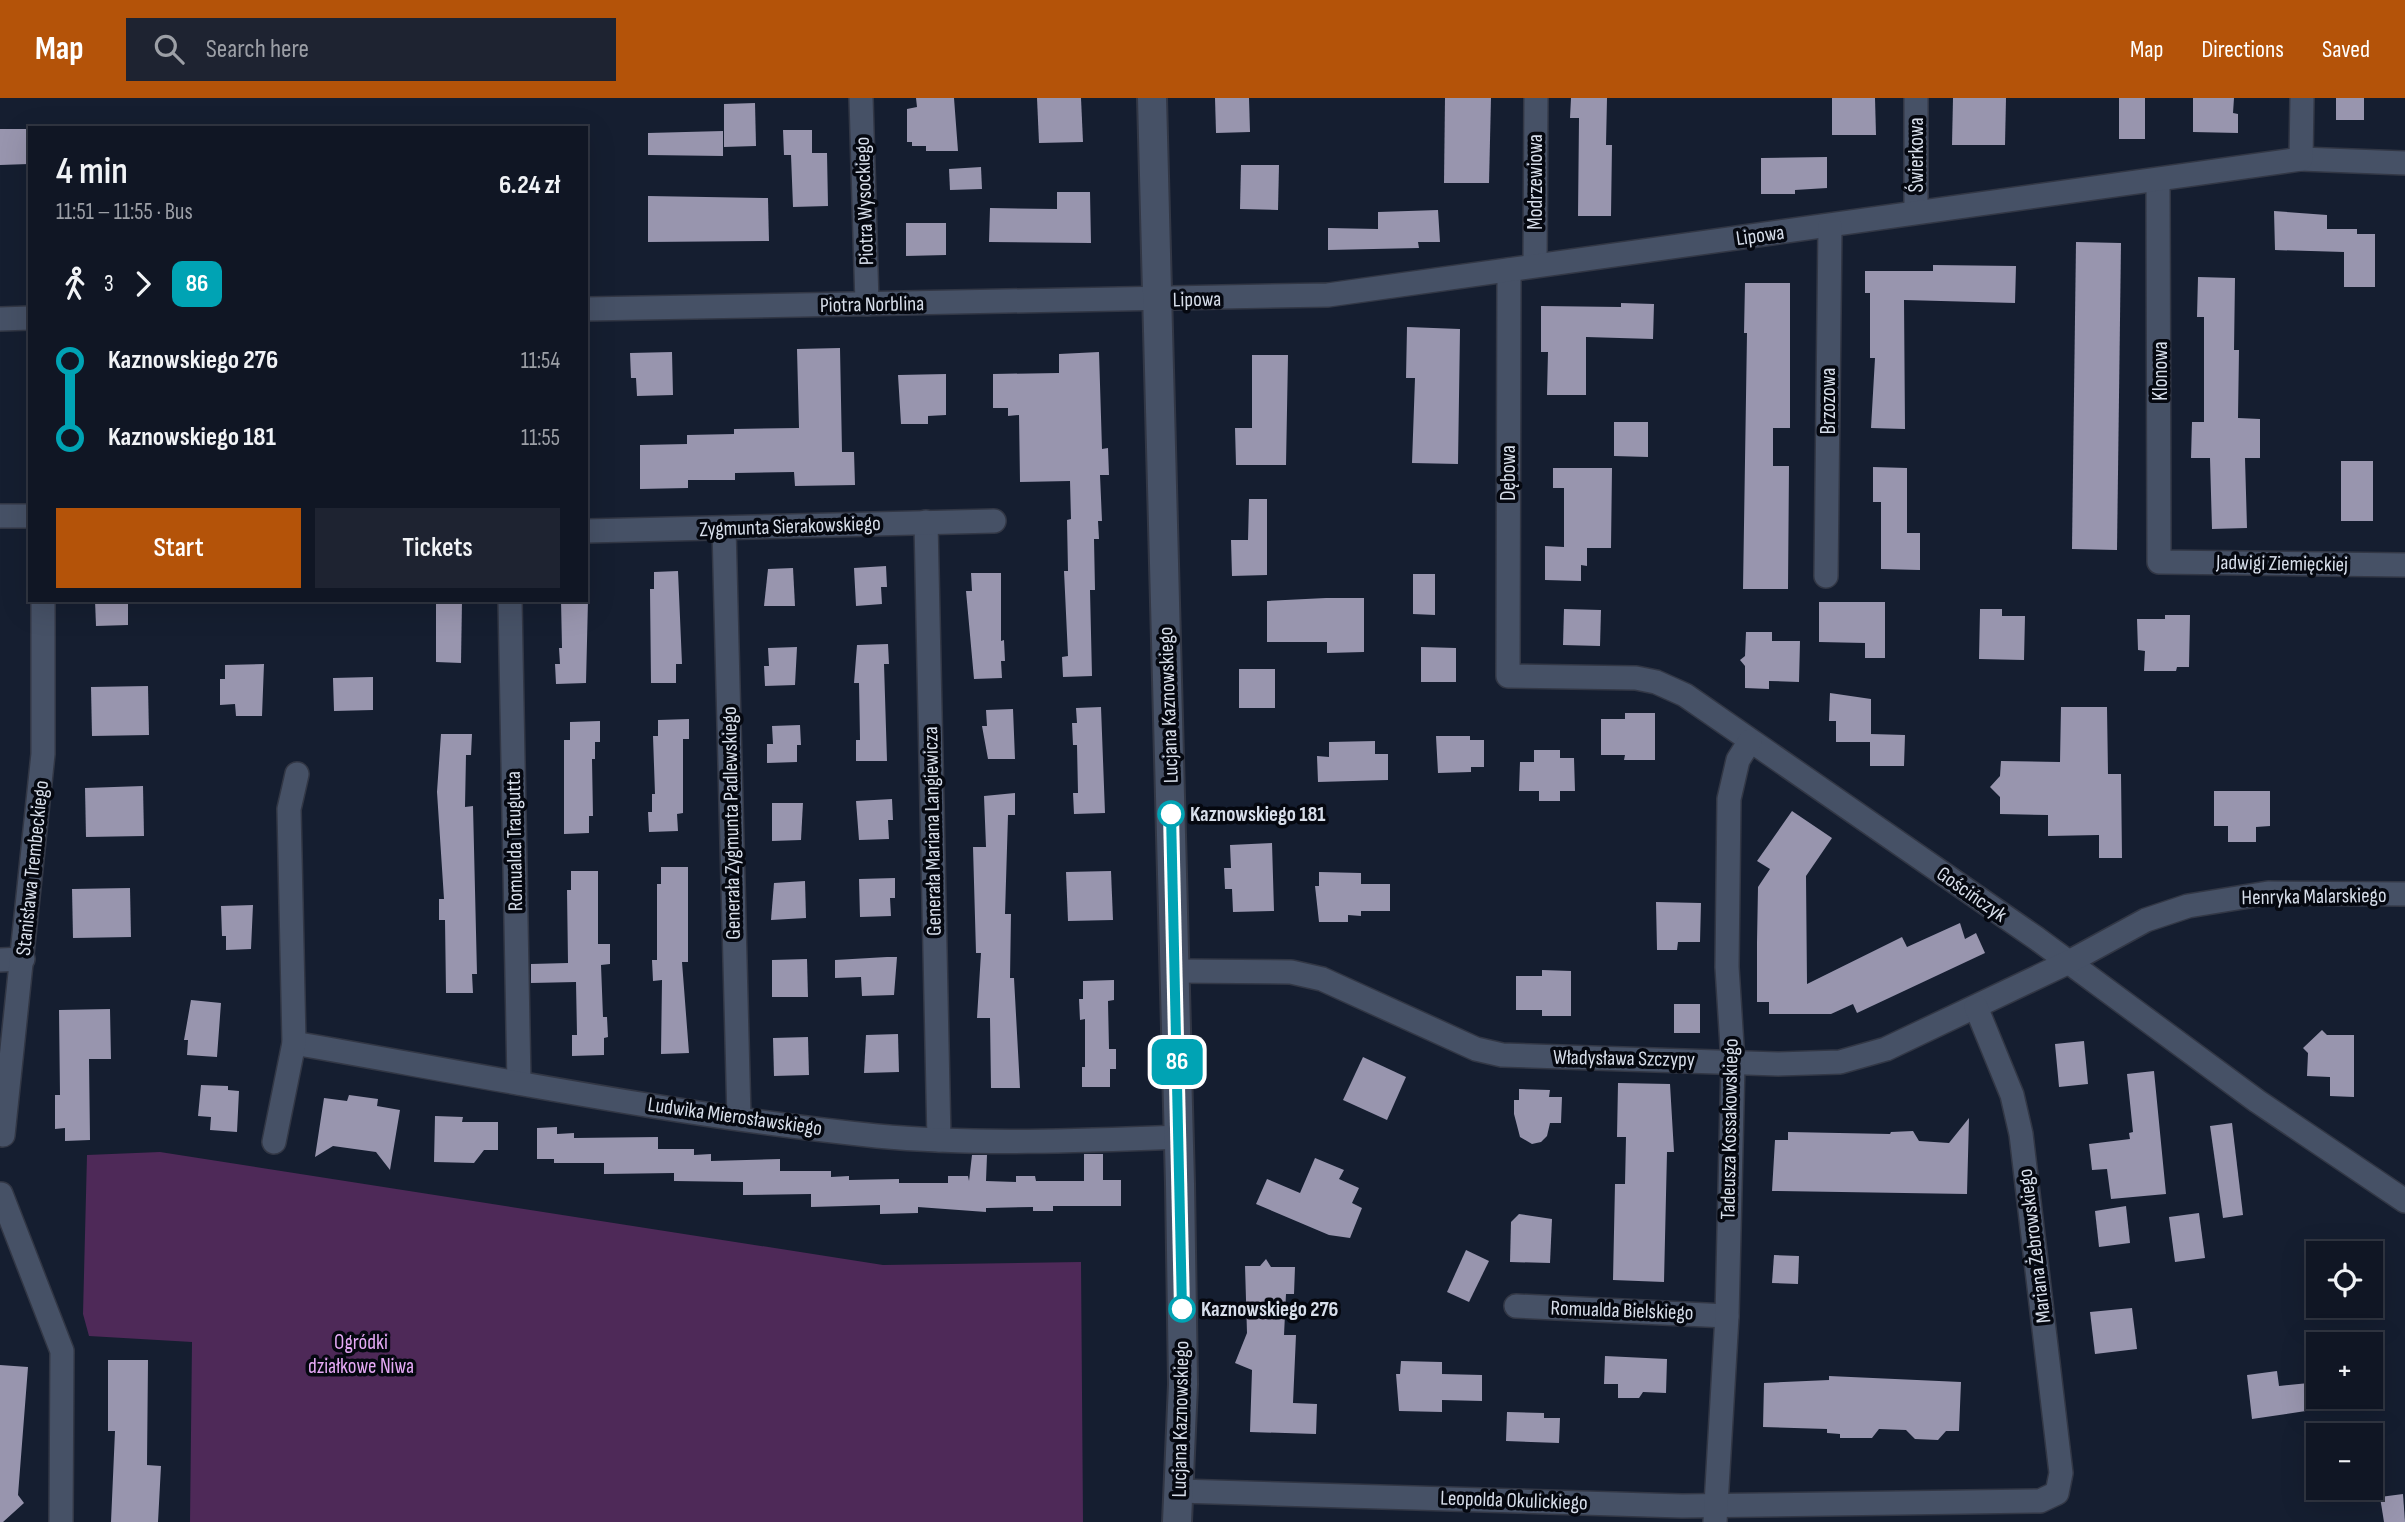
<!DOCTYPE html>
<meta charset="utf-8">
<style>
:root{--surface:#101624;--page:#1e2331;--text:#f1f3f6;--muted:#9c9fa6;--line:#303541;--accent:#b45309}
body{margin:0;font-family:"Sofia Sans Condensed",sans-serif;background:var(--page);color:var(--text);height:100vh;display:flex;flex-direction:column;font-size:26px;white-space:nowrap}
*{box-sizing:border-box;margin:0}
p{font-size:23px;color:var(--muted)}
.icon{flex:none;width:38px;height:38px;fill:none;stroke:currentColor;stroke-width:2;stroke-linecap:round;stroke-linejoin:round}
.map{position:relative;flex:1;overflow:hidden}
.side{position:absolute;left:28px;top:28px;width:560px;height:476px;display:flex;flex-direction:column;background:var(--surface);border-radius:0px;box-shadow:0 7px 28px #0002,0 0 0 2px var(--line)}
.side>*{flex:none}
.badge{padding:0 14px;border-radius:10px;font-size:24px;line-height:46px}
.tools{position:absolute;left:2306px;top:1143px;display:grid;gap:14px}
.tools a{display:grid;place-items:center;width:77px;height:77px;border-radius:0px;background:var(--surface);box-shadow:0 7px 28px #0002,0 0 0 2px var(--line);font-size:35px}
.map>.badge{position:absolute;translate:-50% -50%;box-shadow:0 0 0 4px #fff}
.legs{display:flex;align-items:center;gap:10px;height:77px;padding:0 28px;font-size:23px}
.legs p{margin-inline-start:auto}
.headline{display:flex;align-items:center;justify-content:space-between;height:119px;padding:0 28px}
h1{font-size:38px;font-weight:600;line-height:52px}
.button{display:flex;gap:14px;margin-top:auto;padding:14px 28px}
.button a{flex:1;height:80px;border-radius:0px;background:var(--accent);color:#fff;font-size:28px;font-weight:600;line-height:80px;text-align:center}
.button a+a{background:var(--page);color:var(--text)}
ul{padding:0 28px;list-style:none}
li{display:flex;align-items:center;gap:24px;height:77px;font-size:26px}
li i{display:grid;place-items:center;width:10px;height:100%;margin:0 9px;background:currentColor}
li i::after{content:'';width:18px;height:18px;margin:-9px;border:5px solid;border-radius:50%;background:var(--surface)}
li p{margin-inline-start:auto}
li:first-child i{background:linear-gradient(#0000 50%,currentColor 0)}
li:last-child i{background:linear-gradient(currentColor 50%,#0000 0)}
header{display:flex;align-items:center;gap:42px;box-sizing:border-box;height:98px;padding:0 35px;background:var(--accent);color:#fff}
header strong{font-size:33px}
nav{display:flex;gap:38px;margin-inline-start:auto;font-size:24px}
.search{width:490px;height:63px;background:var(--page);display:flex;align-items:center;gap:18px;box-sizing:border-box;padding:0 24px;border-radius:0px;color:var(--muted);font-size:26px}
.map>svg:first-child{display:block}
.green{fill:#4e2958}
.building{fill:#9895ae}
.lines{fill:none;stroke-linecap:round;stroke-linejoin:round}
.minor-casing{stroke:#323745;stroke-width:26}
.tertiary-casing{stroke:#323745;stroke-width:32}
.minor{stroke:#465166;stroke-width:23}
.tertiary{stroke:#465166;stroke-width:28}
.line-1-casing{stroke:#fff;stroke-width:16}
.line-1{stroke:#00a3b4;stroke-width:10}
.stop-1-dot{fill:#fff;stroke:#00a3b4;stroke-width:3.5}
.labels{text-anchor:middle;stroke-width:7;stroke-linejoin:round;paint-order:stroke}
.street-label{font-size:21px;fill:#d7deea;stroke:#050810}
.stop-label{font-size:21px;font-weight:bold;fill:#d7deea;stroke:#050810;text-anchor:start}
.park-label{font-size:21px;fill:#e5a9f5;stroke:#050810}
</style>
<header>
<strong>Map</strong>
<div class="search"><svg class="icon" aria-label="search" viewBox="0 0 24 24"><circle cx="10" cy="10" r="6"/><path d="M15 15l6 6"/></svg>Search here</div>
<nav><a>Map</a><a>Directions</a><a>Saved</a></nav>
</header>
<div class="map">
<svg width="2405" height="1424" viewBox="0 0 2405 1424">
<rect width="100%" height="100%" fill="#151e30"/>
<!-- green -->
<polygon class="green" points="160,1054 883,1167 1081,1164 1083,1424 190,1424 192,1244 89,1238 83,1216 87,1057"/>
<!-- building -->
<g class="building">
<polygon points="916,0 954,0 958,53 926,53 926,48 912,48 912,44 907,44 907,11 917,9"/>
<polygon points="1037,0 1081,0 1083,44 1039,45"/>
<polygon points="1215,0 1249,0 1250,34 1216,35"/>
<polygon points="1445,0 1491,0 1489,85 1444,85"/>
<polygon points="1571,0 1607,0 1606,47 1612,47 1611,118 1578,118 1579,20 1570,20"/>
<polygon points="1832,0 1875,0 1876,37 1832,37"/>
<polygon points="1953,0 2006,0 2005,47 1952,47"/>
<rect x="2119" y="0" width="26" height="41"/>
<polygon points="2193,0 2234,0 2233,15 2238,16 2238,35 2193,34"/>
<rect x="2336" y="0" width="28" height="22"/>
<polygon points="755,5 756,48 724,49 724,6"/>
<polygon points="0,31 29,31 29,66 0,67"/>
<polygon points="783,32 812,32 812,55 827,55 828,108 793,109 791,57 784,57"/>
<polygon points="723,33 723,58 648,57 648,35"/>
<polygon points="1827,59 1827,90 1795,92 1795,96 1761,96 1761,60"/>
<polygon points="1241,67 1279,67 1278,112 1240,111"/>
<polygon points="981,69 982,91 950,92 949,71"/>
<polygon points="1057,94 1090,94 1091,145 989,144 990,110 1057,111"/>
<polygon points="648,98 768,100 769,143 648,144"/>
<polygon points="1438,112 1440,144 1418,144 1419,150 1328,152 1328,130 1378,131 1378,114"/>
<polygon points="2274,113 2327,117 2327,131 2357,131 2357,136 2375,136 2375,189 2344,189 2344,154 2275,152"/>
<polygon points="906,125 946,125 946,157 906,158"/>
<polygon points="2076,144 2121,145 2117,452 2072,451"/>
<polygon points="1933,167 2016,168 2015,205 1904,202 1905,331 1871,330 1875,260 1870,260 1870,195 1865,195 1865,173 1933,173"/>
<polygon points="2198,179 2235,180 2234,252 2239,252 2238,320 2260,321 2260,360 2245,360 2247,430 2212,431 2210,360 2191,360 2192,324 2204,324 2204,219 2197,219"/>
<polygon points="1745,185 1790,185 1790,330 1773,330 1773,368 1789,368 1788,491 1743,491 1747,235 1744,235"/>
<polygon points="1621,205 1654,206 1653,241 1586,239 1586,297 1547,297 1548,254 1541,254 1541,208 1621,209"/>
<polygon points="1407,229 1460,231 1458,366 1412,365 1415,280 1406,280"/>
<polygon points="840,250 842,354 854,354 855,387 795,388 794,374 735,375 735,382 688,382 688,390 640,391 640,347 687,346 687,337 734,336 734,331 799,330 797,251"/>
<polygon points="672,254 673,297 637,298 636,280 631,280 630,255"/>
<polygon points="1099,254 1102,351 1108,350 1109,377 1100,377 1102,423 1098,423 1099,441 1094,441 1095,492 1090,492 1092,578 1063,579 1062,559 1068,558 1064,473 1068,473 1067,422 1071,421 1070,383 1020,384 1019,317 1008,318 1008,310 993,310 993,276 1059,275 1059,256"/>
<polygon points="1252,257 1288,257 1286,367 1236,367 1235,330 1252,330"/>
<polygon points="946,276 946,317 928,318 928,326 901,326 898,277"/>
<polygon points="1614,324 1648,324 1648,359 1614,358"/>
<rect x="2341" y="363" width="32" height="60"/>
<polygon points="1873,369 1907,370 1907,435 1920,435 1920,472 1881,471 1881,404 1873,404"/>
<polygon points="1553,370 1612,370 1611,450 1587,450 1587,468 1581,467 1581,483 1545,482 1545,448 1564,449 1564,390 1553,390"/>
<polygon points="1249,401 1267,401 1267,477 1232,478 1231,442 1248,442"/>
<polygon points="886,468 887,489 881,489 882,506 856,508 854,470"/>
<polygon points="793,470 795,508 764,508 768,471"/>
<polygon points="678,473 682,566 676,566 676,585 651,585 650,491 654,491 654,474"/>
<polygon points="971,475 1001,475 1001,543 1004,542 1005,563 1001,563 1002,580 974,581 966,493 972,493"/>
<polygon points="1413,476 1435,476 1435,517 1413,516"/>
<polygon points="1326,500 1364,500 1364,554 1327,555 1327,544 1267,544 1267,503"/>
<polygon points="95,502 128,502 128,527 96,528"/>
<polygon points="436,502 462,503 461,565 436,564"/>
<polygon points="561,502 588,502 586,585 556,586 555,566 560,566 559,550 562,550"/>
<polygon points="1819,504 1885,504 1885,560 1865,560 1865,545 1819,544"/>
<polygon points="1564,511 1601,512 1600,548 1563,547"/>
<polygon points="1980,511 2002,511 2002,518 2025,518 2024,562 1979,561"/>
<polygon points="2165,517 2190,517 2189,569 2177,569 2176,573 2144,573 2145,553 2138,552 2137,521 2165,521"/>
<polygon points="1746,534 1772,534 1772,543 1800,543 1799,584 1769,583 1769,591 1745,590 1745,568 1740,562 1745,558"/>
<polygon points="888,546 889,566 884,566 887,663 856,663 856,642 860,642 859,585 854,585 857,547"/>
<polygon points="797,549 795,587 765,588 764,568 769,568 768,550"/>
<polygon points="1421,549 1456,550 1456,584 1421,584"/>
<polygon points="264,566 262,618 236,618 235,606 220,607 220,581 225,581 225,567"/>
<rect x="1239" y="571" width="36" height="39"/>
<polygon points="373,579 373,612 334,613 333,580"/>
<polygon points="148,588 149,637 92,638 91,589"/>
<polygon points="1830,595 1871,601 1871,636 1905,637 1904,668 1870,668 1870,644 1836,644 1836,623 1829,623"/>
<polygon points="1101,609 1105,715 1074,716 1073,695 1078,695 1077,647 1073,647 1072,625 1077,625 1076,610"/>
<polygon points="2061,609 2107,609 2108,676 2121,676 2122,760 2099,760 2099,737 2048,738 2048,717 2000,716 2000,699 1990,689 2000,678 2001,663 2060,664"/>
<polygon points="1013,611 1015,661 988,661 982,628 987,628 986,612"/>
<polygon points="1625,615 1655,615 1655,662 1624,662 1625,657 1601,657 1601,621 1625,621"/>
<polygon points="689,621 689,641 683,641 683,715 677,716 678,733 649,734 648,714 652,714 652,696 655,696 653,638 658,638 658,622"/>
<polygon points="600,623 600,644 595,644 595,661 592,661 593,718 589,718 589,735 564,736 564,642 570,642 570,624"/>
<polygon points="800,627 801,647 797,647 797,664 767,665 767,646 773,646 772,628"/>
<polygon points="441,636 472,636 471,657 466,657 465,709 473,708 477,876 472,876 473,895 446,895 445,822 439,822 439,801 444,801 437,694"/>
<polygon points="1436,638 1470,638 1470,642 1484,642 1484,669 1471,669 1471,674 1438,675"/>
<polygon points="1375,643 1375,656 1388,656 1388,682 1318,684 1317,658 1329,659 1329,644"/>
<polygon points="1534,652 1560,652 1560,660 1574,660 1575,693 1560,693 1560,703 1539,703 1539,693 1519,693 1520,664 1534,664"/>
<polygon points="143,688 144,738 86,739 85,690"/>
<polygon points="2214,693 2270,693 2270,728 2256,729 2256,744 2228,744 2228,728 2214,728"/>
<polygon points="1015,695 1015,717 1008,717 1005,816 1011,816 1010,880 1014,880 1020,990 991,990 990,920 977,920 981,855 976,855 973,749 986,749 984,698"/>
<polygon points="892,701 893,722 888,722 889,741 859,742 856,703"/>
<polygon points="772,705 803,705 801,742 772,743"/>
<polygon points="1792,713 1832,740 1806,778 1807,886 1902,839 1907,849 1960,825 1965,841 1976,835 1985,855 1857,915 1853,906 1831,916 1769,916 1769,904 1757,904 1757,844 1758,789 1770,771 1757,763"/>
<polygon points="1272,745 1274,813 1233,814 1232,791 1225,791 1224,770 1231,770 1230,747"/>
<polygon points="661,769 688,769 688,864 682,864 689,955 661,956 662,882 653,883 652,862 657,862 657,786 661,786"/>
<polygon points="571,773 598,773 598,846 610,846 610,866 601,867 603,919 607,919 608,939 604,940 604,957 572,958 572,937 577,937 576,884 531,885 531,866 568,865 567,792 571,792"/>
<polygon points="1111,773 1113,822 1068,823 1066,774"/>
<polygon points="1319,774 1361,775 1361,786 1390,786 1390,813 1361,813 1361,818 1348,817 1348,824 1319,824 1315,788 1319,788"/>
<polygon points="895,780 895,800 890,800 891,818 860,819 859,781"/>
<polygon points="805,783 806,820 771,822 774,785"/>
<polygon points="130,790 131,839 73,840 72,791"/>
<polygon points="1656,804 1701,805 1700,844 1678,844 1677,852 1657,852"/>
<polygon points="253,807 251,851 226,852 226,838 222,838 221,808"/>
<polygon points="887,859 897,859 894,897 862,898 861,879 835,880 835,862"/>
<polygon points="807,861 808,899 772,899 772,862"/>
<polygon points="1542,872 1571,873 1571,918 1542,918 1542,912 1516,912 1516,878 1542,878"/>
<polygon points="1114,882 1114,902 1108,903 1109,951 1116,951 1116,971 1110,971 1110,989 1082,989 1082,969 1085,969 1085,921 1080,922 1079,901 1083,901 1083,883"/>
<polygon points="191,902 221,905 217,959 187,957 188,942 184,942"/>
<rect x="1674" y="906" width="26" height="29"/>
<polygon points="110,911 111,961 89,961 90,1042 65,1043 65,1030 55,1031 55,997 60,997 59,912"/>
<polygon points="2322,932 2327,937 2354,937 2354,999 2330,998 2330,979 2307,978 2308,955 2303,950"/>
<polygon points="898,936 899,974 864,975 866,937"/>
<polygon points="808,939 809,977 774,978 773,940"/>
<polygon points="2084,943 2088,986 2059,989 2055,946"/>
<polygon points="1363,959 1406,979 1387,1022 1343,1002"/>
<polygon points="2154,973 2166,1096 2111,1101 2107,1071 2092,1072 2089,1046 2130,1041 2129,1035 2133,1034 2127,976"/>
<polygon points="1618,985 1670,986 1674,1054 1667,1054 1664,1184 1613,1182 1615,1086 1625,1086 1626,1039 1617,1039"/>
<polygon points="201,987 228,988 228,992 239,993 237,1034 210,1032 211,1019 198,1018"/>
<polygon points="1519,991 1550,992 1549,999 1562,999 1561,1025 1550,1025 1547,1038 1541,1044 1532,1046 1520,1039 1514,1016 1514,1002 1519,1002"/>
<polygon points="349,997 378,1001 377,1008 400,1012 390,1072 376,1054 333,1048 315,1059 324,1000 347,1003"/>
<polygon points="435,1018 463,1019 462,1024 498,1024 498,1052 484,1052 474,1065 434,1064"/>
<polygon points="1969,1020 1967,1096 1772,1093 1775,1042 1788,1042 1788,1034 1890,1036 1891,1034 1913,1033 1919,1043 1949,1045"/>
<polygon points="2232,1025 2243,1117 2223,1120 2210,1028"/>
<polygon points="557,1029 557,1036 574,1035 574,1040 658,1039 658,1051 694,1051 694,1057 711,1056 711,1063 780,1061 780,1073 831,1073 831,1079 849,1078 849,1082 899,1081 899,1085 948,1085 948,1078 968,1078 969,1083 972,1057 987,1057 986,1083 1016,1084 1016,1078 1035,1078 1036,1083 1084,1083 1084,1056 1103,1056 1103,1082 1121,1082 1121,1108 1053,1108 1053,1113 1033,1113 1033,1109 986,1110 986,1114 918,1109 918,1115 880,1116 880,1107 811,1109 811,1096 743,1097 743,1084 674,1083 674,1075 604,1076 604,1065 554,1065 554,1061 537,1061 537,1030"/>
<polygon points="1315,1060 1344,1072 1339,1081 1359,1090 1352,1105 1362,1110 1350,1140 1329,1137 1256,1106 1267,1081 1300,1095"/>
<polygon points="2126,1108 2130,1145 2099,1149 2095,1113"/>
<polygon points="2199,1115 2205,1160 2175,1164 2169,1119"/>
<polygon points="1519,1116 1552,1121 1550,1165 1510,1164 1511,1124"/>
<polygon points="1466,1152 1489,1163 1469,1204 1447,1194"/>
<polygon points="1774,1157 1799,1158 1798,1186 1772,1185"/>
<polygon points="1266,1161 1271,1169 1295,1169 1294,1196 1286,1196 1284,1237 1296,1237 1293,1305 1317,1306 1316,1336 1250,1334 1252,1272 1235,1265 1247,1235 1245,1168 1260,1168"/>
<polygon points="2132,1210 2137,1251 2095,1256 2090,1214"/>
<polygon points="1605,1258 1667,1261 1666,1295 1643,1294 1639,1300 1618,1300 1618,1286 1604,1286"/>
<polygon points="108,1262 148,1262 147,1367 161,1368 158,1424 111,1424 115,1333 108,1333"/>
<polygon points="1401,1263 1442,1264 1442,1276 1482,1277 1482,1303 1442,1302 1442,1314 1399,1313 1396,1276 1400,1276"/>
<polygon points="0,1267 28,1269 18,1397 24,1405 3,1424 0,1424"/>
<polygon points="2277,1273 2279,1288 2319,1284 2319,1311 2252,1321 2247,1277"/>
<polygon points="1829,1278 1961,1284 1959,1333 1946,1333 1938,1342 1915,1341 1906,1332 1879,1331 1872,1340 1840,1340 1840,1336 1827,1335 1827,1331 1763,1329 1764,1285 1829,1282"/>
<polygon points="1507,1314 1544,1315 1544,1320 1560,1320 1559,1345 1506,1343"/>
<polygon points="2403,1396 2405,1424 2384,1424 2380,1399"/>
</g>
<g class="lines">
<!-- minor casing -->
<g class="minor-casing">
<g id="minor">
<polyline points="861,0 867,206"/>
<polyline points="2301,61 2405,65"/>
<polyline points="2158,83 2159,464 2405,467"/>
<polyline points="1916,113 1916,0"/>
<polyline points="1535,167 1536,0"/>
<polyline points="1509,172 1508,578 1636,580 1656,584 1685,597 2036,840 2257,1003 2405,1103"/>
<polyline points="586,211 1328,197 2301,61 2302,0"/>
<polyline points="0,221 30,220"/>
<polyline points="0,418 30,418"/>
<polyline points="926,424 939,1042"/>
<polyline points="724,430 739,1020"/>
<polyline points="586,433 994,423"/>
<polyline points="1826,478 1830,128"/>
<polyline points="510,502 519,985"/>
<polyline points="0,862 23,861"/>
<polyline points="1175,873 1291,874 1322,881 1476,951 1502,957 1778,966 1840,964 1886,951 2069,864 2146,822 2188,808 2268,795 2405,796"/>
<path d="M294,945C488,979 681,1018 877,1038C973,1047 1082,1043 1179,1039"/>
<polyline points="3,1037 43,656 43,502"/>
<polyline points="274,1044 294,945 289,711 297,676"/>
<polyline points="1,1096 62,1253 61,1424"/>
<polyline points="1516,1208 1727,1218"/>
<polyline points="1179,1393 1682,1408 2040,1403 2057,1395 2061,1375 2021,1036 2012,997 1976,909"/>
<polyline points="1715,1424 1727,1218 1733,964 1727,869 1729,701 1738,662 1750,643"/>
</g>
</g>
<!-- tertiary casing -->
<g class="tertiary-casing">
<polyline id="tertiary" points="1152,0 1180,1086 1183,1286 1177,1424"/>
</g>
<!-- minor -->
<use href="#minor" class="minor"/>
<!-- tertiary -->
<use href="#tertiary" class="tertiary"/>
</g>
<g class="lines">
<!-- line-1 casing -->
<g class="line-1-casing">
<polyline id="line-1" points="1171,716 1182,1211"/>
</g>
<!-- line-1 -->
<use href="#line-1" class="line-1"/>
</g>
<!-- markers -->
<g class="stop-1-dot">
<circle cx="1171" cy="716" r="12"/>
<circle cx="1182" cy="1211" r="12"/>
</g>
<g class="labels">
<!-- street labels -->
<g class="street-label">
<text transform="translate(1916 57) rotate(-90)" y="7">Świerkowa</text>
<text transform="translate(1535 84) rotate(-90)" y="7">Modrzewiowa</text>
<text transform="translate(864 103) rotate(-92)" y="7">Piotra Wysockiego</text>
<text transform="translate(1760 137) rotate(-8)" y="7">Lipowa</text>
<text transform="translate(1197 201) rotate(-1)" y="7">Lipowa</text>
<text transform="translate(872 206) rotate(-1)" y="7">Piotra Norblina</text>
<text transform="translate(2160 273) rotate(-90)" y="7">Klonowa</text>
<text transform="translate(1828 303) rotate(-90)" y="7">Brzozowa</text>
<text transform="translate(1508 375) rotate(-90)" y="7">Dębowa</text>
<text transform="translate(790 428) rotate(-2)" y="7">Zygmunta Sierakowskiego</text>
<text transform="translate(2282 465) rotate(1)" y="7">Jadwigi Ziemięckiej</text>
<text transform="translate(1168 607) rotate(-92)" y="7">Lucjana Kaznowskiego</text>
<text transform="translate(731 725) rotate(-91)" y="7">Generała Zygmunta Padlewskiego</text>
<text transform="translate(932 733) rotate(-91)" y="7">Generała Mariana Langiewicza</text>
<text transform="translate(514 743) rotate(-91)" y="7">Romualda Traugutta</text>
<text transform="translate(32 770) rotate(-84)" y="7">Stanisława Trembeckiego</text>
<text transform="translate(1972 796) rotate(35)" y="7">Gościńczyk</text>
<text transform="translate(2314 798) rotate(-1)" y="7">Henryka Malarskiego</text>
<text transform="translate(1624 960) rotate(1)" y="7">Władysława Szczypy</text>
<text transform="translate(735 1018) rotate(8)" y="7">Ludwika Mierosławskiego</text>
<text transform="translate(1729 1031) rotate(-89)" y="7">Tadeusza Kossakowskiego</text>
<text transform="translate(2034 1148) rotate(-97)" y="7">Mariana Żebrowskiego</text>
<text transform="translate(1622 1212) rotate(2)" y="7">Romualda Bielskiego</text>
<text transform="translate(1180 1321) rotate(-89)" y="7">Lucjana Kaznowskiego</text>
<text transform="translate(1514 1402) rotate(2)" y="7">Leopolda Okulickiego</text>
</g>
<!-- stop labels -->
<g class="stop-label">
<text x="1190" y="723">Kaznowskiego 181</text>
<text x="1201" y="1218">Kaznowskiego 276</text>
</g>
<!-- park labels -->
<g class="park-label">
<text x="361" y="1251">Ogródki<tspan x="361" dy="24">działkowe Niwa</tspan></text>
</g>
</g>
</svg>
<div class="tools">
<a><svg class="icon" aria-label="locate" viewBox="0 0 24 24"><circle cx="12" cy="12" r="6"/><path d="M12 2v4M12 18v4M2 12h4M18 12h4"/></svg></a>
<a>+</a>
<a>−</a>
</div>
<b class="badge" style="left:1177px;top:964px;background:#00a3b4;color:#fff">86</b>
<section class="side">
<div class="headline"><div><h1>4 min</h1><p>11:51 – 11:55 · Bus</p></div><b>6.24 zł</b></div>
<div class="legs"><svg class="icon" aria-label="walk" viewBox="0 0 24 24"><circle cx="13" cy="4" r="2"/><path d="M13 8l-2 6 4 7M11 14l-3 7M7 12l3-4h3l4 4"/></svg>3<svg class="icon" aria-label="forward" viewBox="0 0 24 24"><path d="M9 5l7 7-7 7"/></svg><b class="badge" style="background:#00a3b4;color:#fff">86</b></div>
<ul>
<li><i style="color:#00a3b4"></i><b>Kaznowskiego 276</b><p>11:54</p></li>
<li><i style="color:#00a3b4"></i><b>Kaznowskiego 181</b><p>11:55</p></li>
</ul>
<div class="button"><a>Start</a><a>Tickets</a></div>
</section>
</div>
